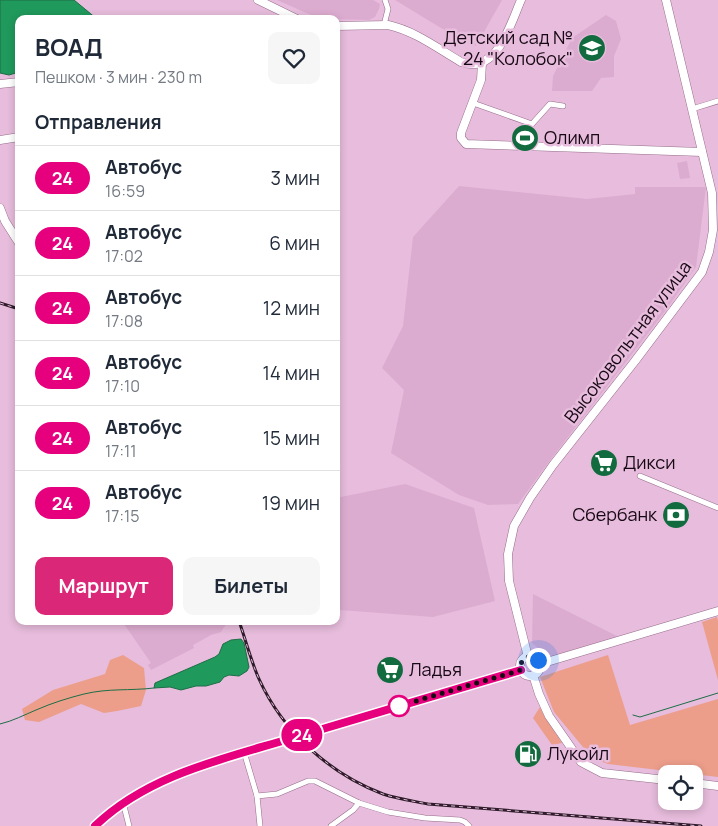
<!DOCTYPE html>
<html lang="ru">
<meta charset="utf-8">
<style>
:root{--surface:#fff;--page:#f6f6f7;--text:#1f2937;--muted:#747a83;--line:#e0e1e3;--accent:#db2777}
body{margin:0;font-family:Manrope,sans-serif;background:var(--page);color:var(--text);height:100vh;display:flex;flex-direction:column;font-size:19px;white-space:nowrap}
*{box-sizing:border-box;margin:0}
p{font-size:16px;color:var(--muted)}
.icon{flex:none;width:28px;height:28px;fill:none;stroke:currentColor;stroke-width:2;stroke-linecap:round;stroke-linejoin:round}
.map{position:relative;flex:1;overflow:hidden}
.drawer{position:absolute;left:15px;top:15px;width:325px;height:610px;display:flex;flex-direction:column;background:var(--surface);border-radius:10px;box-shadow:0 2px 8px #0003}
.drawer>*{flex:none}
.badge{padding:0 10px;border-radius:16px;font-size:18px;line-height:32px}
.controls{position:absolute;left:658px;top:765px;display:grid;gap:10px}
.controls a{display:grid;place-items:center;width:45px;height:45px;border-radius:10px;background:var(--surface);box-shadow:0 2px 8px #0003;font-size:25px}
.you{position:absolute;width:25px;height:25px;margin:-12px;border:4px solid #fff;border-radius:50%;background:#1a73e8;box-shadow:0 0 0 8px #1a73e833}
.map>.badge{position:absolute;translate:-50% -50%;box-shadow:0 0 0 2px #fff}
h2{padding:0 20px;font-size:19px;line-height:45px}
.round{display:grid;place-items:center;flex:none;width:52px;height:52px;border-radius:10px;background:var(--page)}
.headline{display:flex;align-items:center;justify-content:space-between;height:85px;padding:0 20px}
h1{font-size:24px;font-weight:700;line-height:38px}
.primary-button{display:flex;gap:10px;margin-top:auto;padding:10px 20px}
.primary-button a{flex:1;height:58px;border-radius:10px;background:var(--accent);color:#fff;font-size:20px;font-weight:700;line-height:58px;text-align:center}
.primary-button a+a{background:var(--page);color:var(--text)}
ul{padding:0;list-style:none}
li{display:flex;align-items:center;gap:15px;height:65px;padding:0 20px;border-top:1px solid var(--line)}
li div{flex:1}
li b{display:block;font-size:19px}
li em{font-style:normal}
li .badge{min-width:55px;font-weight:700;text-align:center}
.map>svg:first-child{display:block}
.built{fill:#dcacd0}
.green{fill:#ec9e8a}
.water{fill:#20995c;stroke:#1d6e46}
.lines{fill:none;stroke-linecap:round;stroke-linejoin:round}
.stream{stroke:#1d6e46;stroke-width:1}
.street-casing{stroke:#956d8b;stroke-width:6}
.secondary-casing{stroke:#956d8b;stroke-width:9}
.street{stroke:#fff;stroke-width:5}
.secondary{stroke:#fff;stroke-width:8}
.rail-casing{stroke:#2e1c2a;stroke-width:3}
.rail{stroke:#e7bcdc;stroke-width:1;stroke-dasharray:4;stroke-linecap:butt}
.line-casing{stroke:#fff;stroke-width:11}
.line{stroke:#e6007e;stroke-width:8}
.walk{stroke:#170914;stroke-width:5;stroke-dasharray:0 9}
.stop-dot{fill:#fff;stroke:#e6007e;stroke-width:2.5}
.labels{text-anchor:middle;stroke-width:5;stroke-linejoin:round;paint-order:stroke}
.poi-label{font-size:18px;fill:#170914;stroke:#e7bcdc;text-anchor:start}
.street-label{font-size:18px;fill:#170914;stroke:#e7bcdc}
</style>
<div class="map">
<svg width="718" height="826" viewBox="0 0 718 826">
<rect width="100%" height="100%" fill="#e7bcdc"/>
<!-- built -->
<g class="built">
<polygon points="277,0 373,0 380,4 379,9 375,17 369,20 320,19"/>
<polygon points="395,0 502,0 476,46 441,28"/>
<polygon points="606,15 616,21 621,39 614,56 614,77 601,78 592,91 552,91 553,76 572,38"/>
<polygon points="687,161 690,178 680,179 677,163"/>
<polygon points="459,186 587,199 635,194 635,187 706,187 696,267 666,310 551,459 518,504 488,505 459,495 391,453 404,390 382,368 403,326 413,237"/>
<polygon points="405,484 474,508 495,601 433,617 340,610 336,599 336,498"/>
<polygon points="533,594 621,638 549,657 532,643"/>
<polygon points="122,621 228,621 221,632 211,635 193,645 194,648 151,670 148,665 151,663"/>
</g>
<!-- green -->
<g class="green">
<polygon points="717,617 718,621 718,680 702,622"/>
<polygon points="123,655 144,668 146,690 141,706 117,711 104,713 81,704 39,722 25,720 22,709 53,690 105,674 110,660"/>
<polygon points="608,655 630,725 718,699 718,777 608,764 592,758 554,712 540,677"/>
<polygon points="540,707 543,714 562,743 552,745 533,718"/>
</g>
<!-- water -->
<g class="water">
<polygon points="0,0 74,0 97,19 19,19 19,72 9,75 0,73"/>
<polygon points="241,639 244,643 249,667 247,671 239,676 229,675 224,677 220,682 206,686 196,686 181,690 170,687 154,688 155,683 215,657 219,654 223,644 231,640"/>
</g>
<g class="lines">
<!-- stream -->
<g class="stream">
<polyline points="633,715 640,717 718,693"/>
<path d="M0,724C13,721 24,715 36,710C52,703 68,698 84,694C109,688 129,691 154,688"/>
</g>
<!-- street casing -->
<g class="street-casing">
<g id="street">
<polyline points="384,25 388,9 385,0"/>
<polyline points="473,103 532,124 550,104 563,106"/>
<polyline points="692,109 718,101"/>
<polyline points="640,476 718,508"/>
<polyline points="244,752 257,796 260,826"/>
<polyline points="257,796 277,794 308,781 315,781 359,803 388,812 425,818 460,820 465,822 469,826"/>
<polyline points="123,802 129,826"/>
<polyline points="331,826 353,810 359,803"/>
</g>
</g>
<!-- secondary casing -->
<g class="secondary-casing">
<g id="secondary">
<polyline points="258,0 297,19"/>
<path d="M336,26L388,25C415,31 437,48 461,62C497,75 510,25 521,0"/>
<polyline points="482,63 481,80 461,133 461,138 466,144 702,152"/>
<polyline points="0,84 19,82"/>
<polyline points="0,140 19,137"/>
<polyline points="0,208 5,221 19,243"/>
<circle cx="530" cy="666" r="10"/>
<polyline points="528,657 509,581 508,554 514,526 530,498 553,465 635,361 702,272 709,252 713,230 712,193 666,0"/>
<polyline points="540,664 718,611"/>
<polyline points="533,675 539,694 549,716 581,762 602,773 666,780"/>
<polyline points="694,783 718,786"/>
<path d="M95,826C152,771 236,755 309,733C380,712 451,691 521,670"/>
</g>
</g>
<!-- street -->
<use href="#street" class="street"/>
<!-- secondary -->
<use href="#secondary" class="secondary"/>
<!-- rail casing -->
<g class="rail-casing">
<g id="rail">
<polyline points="0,303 19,309"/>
<path d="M239,621C246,641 251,661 259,679C283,732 330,774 383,794C398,799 413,801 428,804L701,826"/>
</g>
</g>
<!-- rail -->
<use href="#rail" class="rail"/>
</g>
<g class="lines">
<!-- line casing -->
<g class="line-casing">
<path id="line" d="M95,826C150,773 228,758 299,736C373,714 447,692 521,670"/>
</g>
<!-- line -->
<use href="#line" class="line"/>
<!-- walk -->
<polyline class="walk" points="399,706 521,670 521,663 527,657 532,657 538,660"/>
</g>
<!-- icons -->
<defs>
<g id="school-disc" transform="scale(1.4375)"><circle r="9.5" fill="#116b3e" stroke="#e7bcdc"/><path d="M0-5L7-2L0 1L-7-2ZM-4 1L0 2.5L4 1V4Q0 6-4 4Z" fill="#fff"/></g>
<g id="stadium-disc" transform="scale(1.4375)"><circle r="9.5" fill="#116b3e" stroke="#e7bcdc"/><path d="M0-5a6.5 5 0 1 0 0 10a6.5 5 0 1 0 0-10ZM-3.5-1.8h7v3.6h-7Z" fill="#fff"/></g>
<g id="supermarket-disc" transform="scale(1.4375)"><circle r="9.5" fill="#116b3e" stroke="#e7bcdc"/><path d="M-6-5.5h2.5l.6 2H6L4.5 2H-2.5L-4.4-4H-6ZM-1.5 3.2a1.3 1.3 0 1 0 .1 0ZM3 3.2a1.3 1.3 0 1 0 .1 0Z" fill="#fff"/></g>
<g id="bank-disc" transform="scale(1.4375)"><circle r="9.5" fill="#116b3e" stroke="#e7bcdc"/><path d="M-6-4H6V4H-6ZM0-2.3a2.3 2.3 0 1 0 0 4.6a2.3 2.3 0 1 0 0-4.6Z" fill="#fff"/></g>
<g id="fuel-disc" transform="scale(1.4375)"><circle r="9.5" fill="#116b3e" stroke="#e7bcdc"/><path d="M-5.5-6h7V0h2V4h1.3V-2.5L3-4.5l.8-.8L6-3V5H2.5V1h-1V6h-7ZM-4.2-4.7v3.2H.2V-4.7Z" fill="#fff"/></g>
</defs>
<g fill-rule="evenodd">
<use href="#school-disc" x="592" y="48"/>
<use href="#stadium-disc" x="525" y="138"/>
<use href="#supermarket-disc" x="604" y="463"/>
<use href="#bank-disc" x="676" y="515"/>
<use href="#supermarket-disc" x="390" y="670"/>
<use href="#fuel-disc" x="528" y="754"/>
</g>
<!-- markers -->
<circle class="stop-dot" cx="399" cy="706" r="10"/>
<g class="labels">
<!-- poi labels -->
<g class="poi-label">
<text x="573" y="44" text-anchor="end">Детский сад №<tspan x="573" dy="21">24 "Колобок"</tspan></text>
<text x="544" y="144">Олимп</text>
<text x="623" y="469">Дикси</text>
<text x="657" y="521" text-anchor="end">Сбербанк</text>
<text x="409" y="676">Ладья</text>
<text x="547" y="760">Лукойл</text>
</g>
<!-- street labels -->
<g class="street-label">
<text transform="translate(628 342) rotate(-53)" y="6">Высоковольтная улица</text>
</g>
</g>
</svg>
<div class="controls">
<a><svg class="icon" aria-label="locate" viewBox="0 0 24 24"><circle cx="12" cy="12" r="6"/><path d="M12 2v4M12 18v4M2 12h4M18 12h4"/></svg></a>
</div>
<div class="you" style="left:538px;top:660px"></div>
<b class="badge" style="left:302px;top:735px;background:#e6007e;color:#fff">24</b>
<section class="drawer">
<div class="headline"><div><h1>ВОАД</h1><p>Пешком · 3 мин · 230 m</p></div><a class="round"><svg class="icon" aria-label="heart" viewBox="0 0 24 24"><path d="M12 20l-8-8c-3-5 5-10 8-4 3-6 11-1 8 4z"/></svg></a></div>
<h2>Отправления</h2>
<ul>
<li><span class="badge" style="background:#e6007e;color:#fff">24</span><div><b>Автобус</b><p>16:59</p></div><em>3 мин</em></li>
<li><span class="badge" style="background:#e6007e;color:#fff">24</span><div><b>Автобус</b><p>17:02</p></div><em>6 мин</em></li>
<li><span class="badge" style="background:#e6007e;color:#fff">24</span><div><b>Автобус</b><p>17:08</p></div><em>12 мин</em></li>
<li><span class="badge" style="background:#e6007e;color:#fff">24</span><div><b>Автобус</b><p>17:10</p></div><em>14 мин</em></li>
<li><span class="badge" style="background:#e6007e;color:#fff">24</span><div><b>Автобус</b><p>17:11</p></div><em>15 мин</em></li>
<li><span class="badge" style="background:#e6007e;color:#fff">24</span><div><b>Автобус</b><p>17:15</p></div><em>19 мин</em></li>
</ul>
<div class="primary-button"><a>Маршрут</a><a>Билеты</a></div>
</section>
</div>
